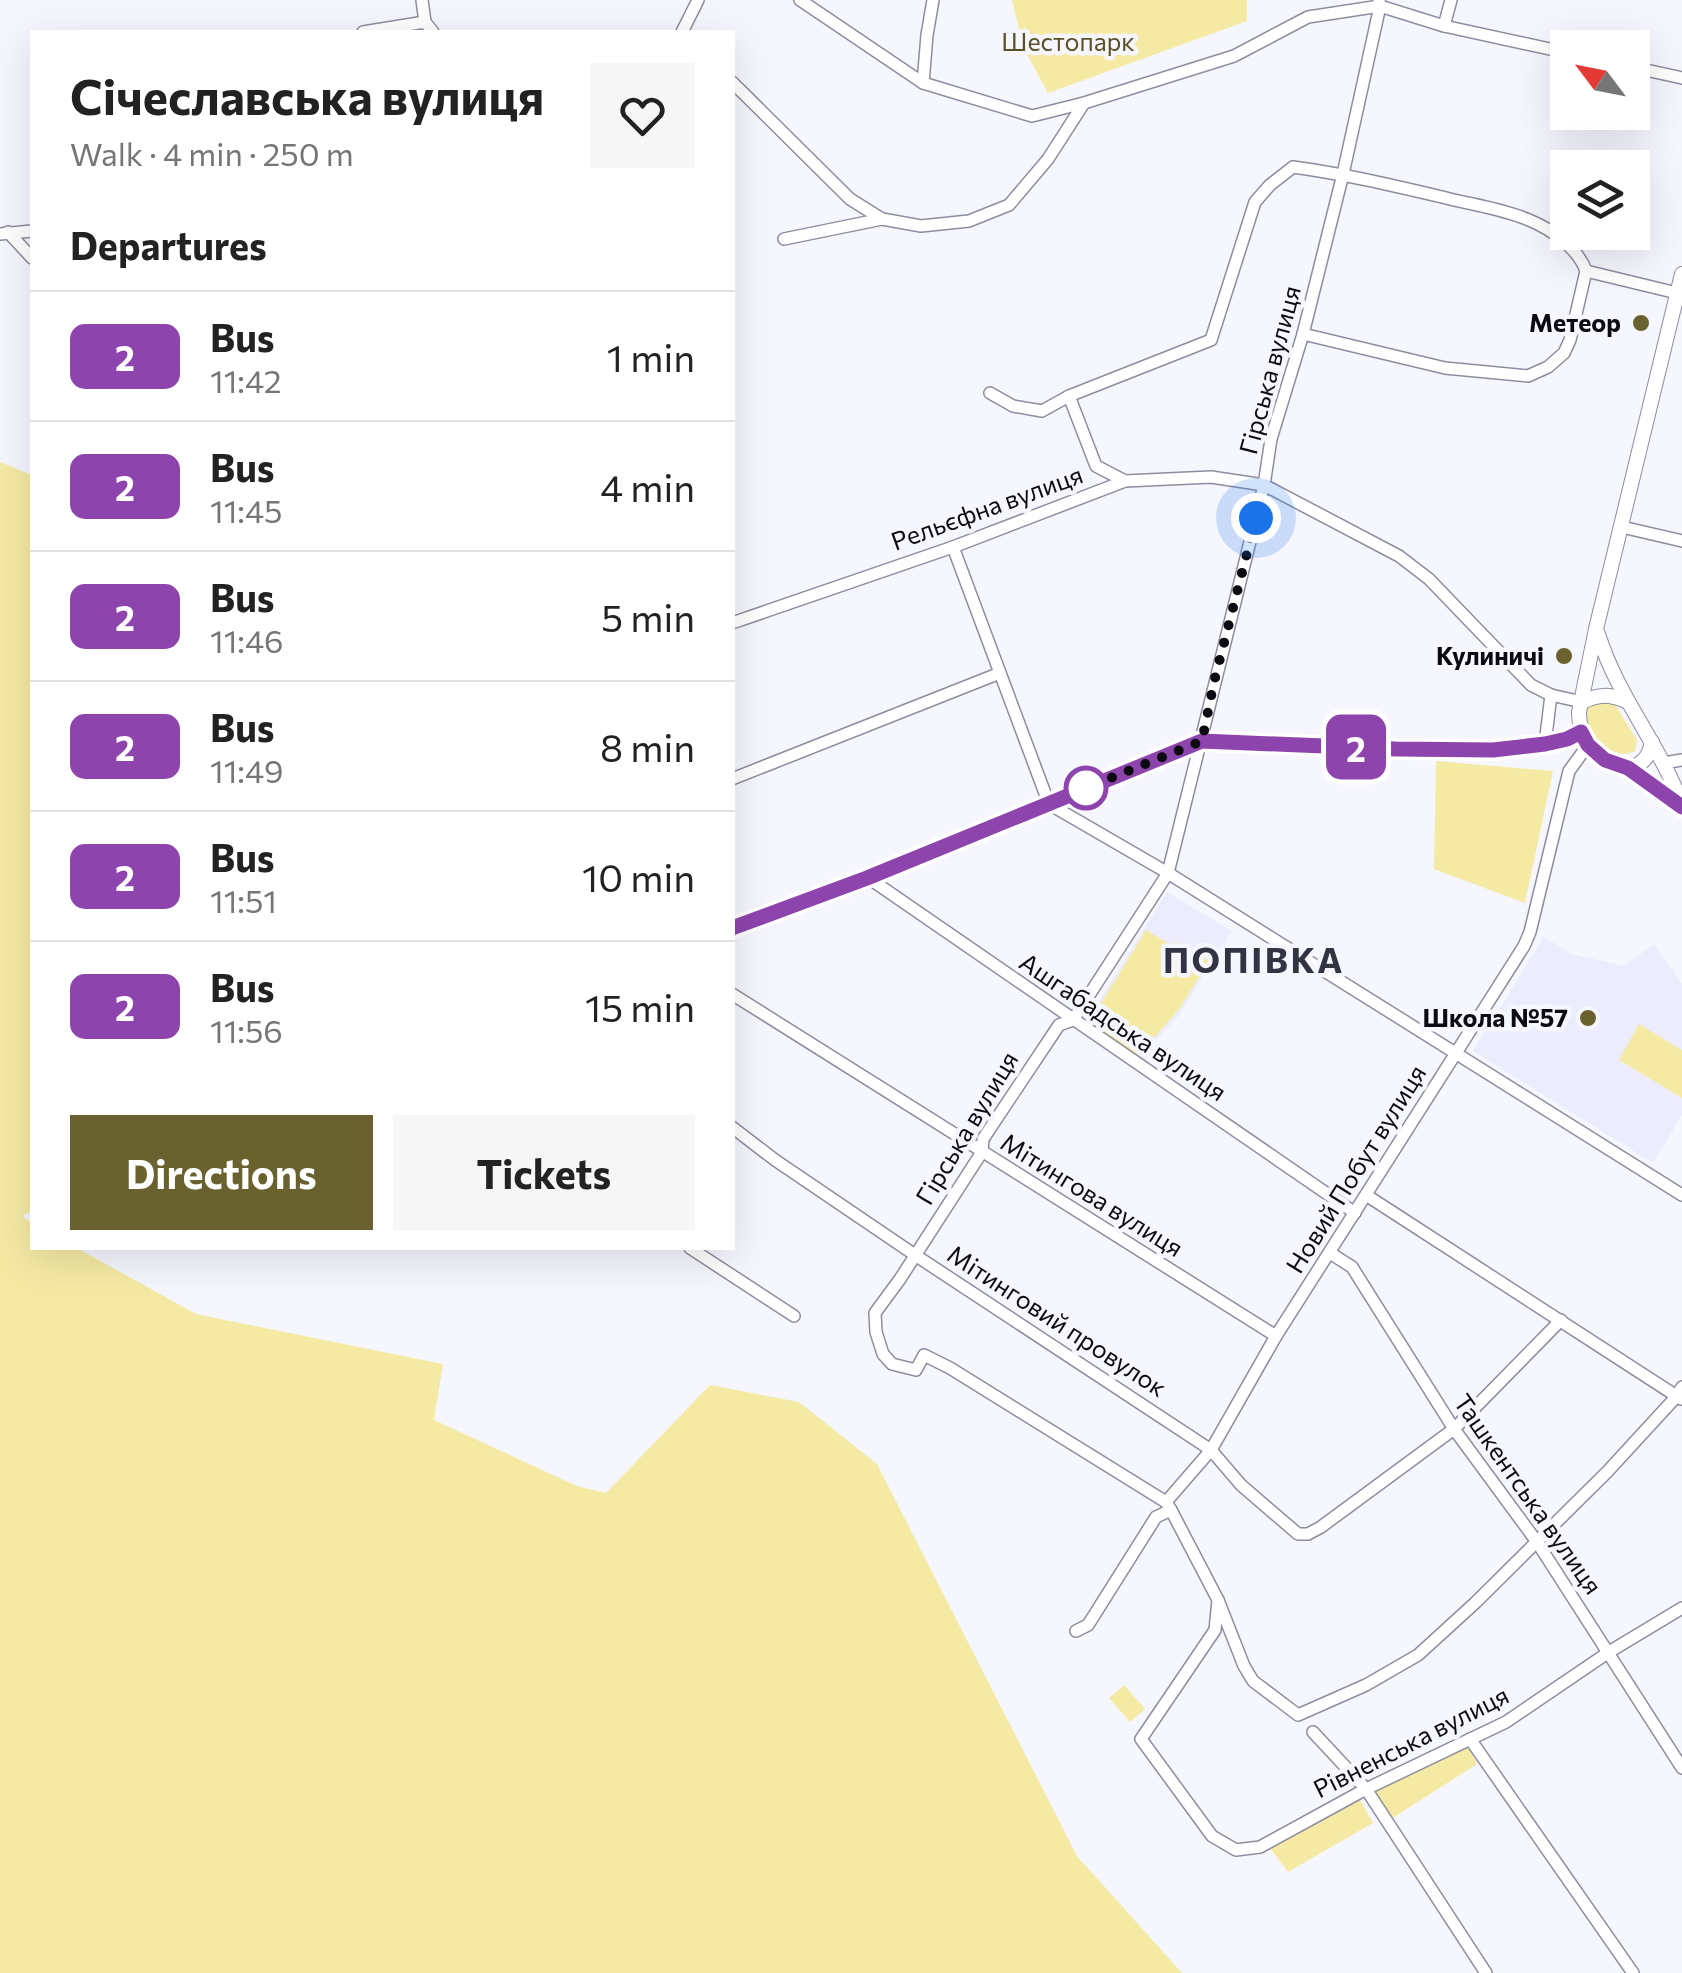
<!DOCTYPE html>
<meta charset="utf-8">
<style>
:root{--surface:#fff;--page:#f6f6f6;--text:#222;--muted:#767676;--line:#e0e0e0;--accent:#6a622e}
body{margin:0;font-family:Commissioner,sans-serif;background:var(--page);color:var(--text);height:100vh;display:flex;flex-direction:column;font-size:38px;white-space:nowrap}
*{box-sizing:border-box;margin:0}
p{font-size:32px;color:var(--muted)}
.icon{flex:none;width:55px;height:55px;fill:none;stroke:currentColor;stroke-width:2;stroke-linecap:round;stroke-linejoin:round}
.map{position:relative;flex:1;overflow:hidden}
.side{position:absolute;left:30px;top:30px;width:705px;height:1220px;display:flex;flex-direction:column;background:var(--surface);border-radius:0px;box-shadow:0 10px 40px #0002}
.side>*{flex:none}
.badge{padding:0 20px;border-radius:15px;font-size:35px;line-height:65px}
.needle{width:65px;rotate:302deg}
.fabs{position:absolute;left:1550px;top:30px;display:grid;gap:20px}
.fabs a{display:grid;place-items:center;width:100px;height:100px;border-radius:0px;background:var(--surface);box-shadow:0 10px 40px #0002;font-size:50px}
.you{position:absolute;width:50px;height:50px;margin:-25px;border:8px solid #fff;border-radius:50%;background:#1a73e8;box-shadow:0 0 0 15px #1a73e833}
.map>.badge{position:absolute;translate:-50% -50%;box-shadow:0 0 0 5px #fff}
h2{padding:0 40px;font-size:38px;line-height:90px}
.round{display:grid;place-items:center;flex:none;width:105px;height:105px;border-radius:0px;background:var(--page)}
.head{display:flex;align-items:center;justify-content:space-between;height:170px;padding:0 40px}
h1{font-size:48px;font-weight:700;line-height:75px}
.action{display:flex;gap:20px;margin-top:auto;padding:20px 40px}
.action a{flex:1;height:115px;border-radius:0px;background:var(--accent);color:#fff;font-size:40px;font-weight:700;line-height:115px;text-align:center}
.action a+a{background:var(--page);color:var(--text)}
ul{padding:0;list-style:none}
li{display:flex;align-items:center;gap:30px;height:130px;padding:0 40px;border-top:2px solid var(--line)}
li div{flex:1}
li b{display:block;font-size:38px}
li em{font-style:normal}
li .badge{min-width:110px;font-weight:700;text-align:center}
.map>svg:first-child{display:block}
.built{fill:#ececfe}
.green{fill:#f5eaa4}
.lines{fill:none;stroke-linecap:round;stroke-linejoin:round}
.minor-casing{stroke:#8d8da0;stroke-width:14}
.major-casing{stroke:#8d8da0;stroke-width:16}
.minor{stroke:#fff;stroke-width:11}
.major{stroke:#fff;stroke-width:14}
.line-casing{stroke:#fff;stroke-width:22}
.line{stroke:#8e44ad;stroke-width:15}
.walk{stroke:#0b0b11;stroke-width:10;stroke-dasharray:0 18}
.poi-dot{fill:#6a622e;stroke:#f6f6fe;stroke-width:4}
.stop-dot{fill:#fff;stroke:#8e44ad;stroke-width:5}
.labels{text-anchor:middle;stroke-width:9;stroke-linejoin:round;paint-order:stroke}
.park-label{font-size:25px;fill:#595226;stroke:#f6f6fe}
.poi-label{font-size:25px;font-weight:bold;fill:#0b0b11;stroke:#f6f6fe;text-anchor:end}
.street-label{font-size:25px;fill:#0b0b11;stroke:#f6f6fe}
.district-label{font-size:35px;font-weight:bold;letter-spacing:2.5px;fill:#333343;stroke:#f6f6fe}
</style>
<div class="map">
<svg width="1682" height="1973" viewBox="0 0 1682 1973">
<rect width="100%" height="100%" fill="#f6f6fe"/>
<!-- built -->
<g class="built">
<polygon points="1167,892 1232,931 1180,1014 1156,1040 1142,1066 1086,1022"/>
<polygon points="1544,937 1572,954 1624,966 1654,944 1682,984 1682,1115 1653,1163 1473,1051"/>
</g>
<!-- green -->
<g class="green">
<polygon points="1012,0 1247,0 1247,21 1048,93 1024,49"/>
<polygon points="0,462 29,474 32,473 32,1211 22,1216 32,1223 32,1248 77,1248 196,1314 443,1364 434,1420 577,1486 606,1493 710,1385 799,1402 877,1464 1077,1856 1182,1973 0,1973"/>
<path d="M1609,702L1616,706L1637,740L1635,751C1607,766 1569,719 1592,705C1594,703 1606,702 1609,702Z"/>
<polygon points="1436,761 1553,771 1525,903 1434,869"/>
<polygon points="1146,930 1173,946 1176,942 1209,961 1180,1008 1155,1037 1149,1035 1138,1055 1093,1028 1090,1021"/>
<polygon points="1639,1024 1682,1050 1682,1098 1619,1060"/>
<polygon points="1124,1685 1145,1709 1130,1722 1109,1698"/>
<polygon points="1467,1745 1477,1764 1391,1819 1373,1791"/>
<polygon points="1360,1800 1373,1823 1288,1872 1270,1848"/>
</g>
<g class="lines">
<!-- minor casing -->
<g class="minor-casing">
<g id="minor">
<polyline points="422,0 425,22"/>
<polyline points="800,0 923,83 1032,116 1084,103 1234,56 1308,17 1380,6 1444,26 1568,53"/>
<polyline points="1444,26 1451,0"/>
<polyline points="363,32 425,22 433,32"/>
<polyline points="682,32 698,0"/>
<polyline points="1632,67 1682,78"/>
<polyline points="732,82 850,199 882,219 921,226 969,221 1009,205 1048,159 1084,103"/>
<polyline points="923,83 927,35 933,0"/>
<polyline points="8,232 32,258"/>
<polyline points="0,234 32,231"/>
<polyline points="784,239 882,219"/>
<polyline points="1586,271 1677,293"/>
<path d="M990,393L1013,406L1042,411L1069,396L1211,340L1255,202L1270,185L1293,167C1345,174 1395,186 1446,198C1474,205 1503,209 1529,220C1551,229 1578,248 1586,271L1570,340L1564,353L1548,367L1528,376L1445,368L1303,334"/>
<polyline points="1069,396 1096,466 1125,481"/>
<polyline points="1622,527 1682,541"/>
<polyline points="953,547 1049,804 1168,873 1682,1195"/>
<polyline points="732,623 953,547 1125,481 1211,477 1264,485 1399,556 1429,579 1531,685 1551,695 1582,702"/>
<polyline points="1545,744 1551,695"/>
<polyline points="1664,763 1682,760"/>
<polyline points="732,779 1000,673"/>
<polyline points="867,877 1355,1213"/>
<polyline points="732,928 867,877 1202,741 1396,749 1493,750 1545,744 1567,739 1581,732"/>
<polyline points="732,994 1276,1336"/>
<polyline points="732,1127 775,1160 915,1255 1211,1450 1241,1485 1298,1534 1308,1534 1321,1527 1454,1429 1561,1320"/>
<polyline points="1366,1195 1681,1399"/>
<polyline points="690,1248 794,1316"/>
<polyline points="1330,1253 1352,1267 1454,1429 1537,1542 1682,1768"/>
<polyline points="1166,1502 950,1368 924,1355 916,1370 892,1364 883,1354 876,1332 875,1313 900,1279 982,1152 983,1139 1059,1025 1073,1020 1168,873 1264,485 1271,439 1303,334 1343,174 1380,6 1379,0"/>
<polyline points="1171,1510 1218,1600 1244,1666 1253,1681 1298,1715 1366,1685 1418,1655 1475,1603 1608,1471 1676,1397 1682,1387"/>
<polyline points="1218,1600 1215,1630 1141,1739 1212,1836 1236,1850 1260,1847 1366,1789 1506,1722 1609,1652 1682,1608"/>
<polyline points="1076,1631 1088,1625 1156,1517 1171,1510 1166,1502 1211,1450 1276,1336 1524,946 1530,932 1569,771 1588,745"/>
<polyline points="1313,1732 1366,1789 1486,1973"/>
<polyline points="1470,1739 1633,1973"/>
</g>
</g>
<!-- major casing -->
<g class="major-casing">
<g id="major">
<path d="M1598,634C1618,698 1659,743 1682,805"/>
<path d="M1582,702C1599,694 1609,694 1626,701"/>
<path d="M1652,742C1643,793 1578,758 1579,712L1596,629L1682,274"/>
<polyline points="1628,768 1680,805"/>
</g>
</g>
<!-- minor -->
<use href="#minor" class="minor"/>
<!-- major -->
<use href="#major" class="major"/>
</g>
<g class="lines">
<!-- line casing -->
<g class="line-casing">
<polyline id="line" points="732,928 867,878 1202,741 1396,749 1493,750 1545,744 1567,739 1581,732 1588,745 1605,760 1628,768 1682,807"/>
</g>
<!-- line -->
<use href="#line" class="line"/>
<!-- walk -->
<polyline class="walk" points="1086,788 1074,793 1202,741 1214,682 1256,518"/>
</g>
<!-- markers -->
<g class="poi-dot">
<circle cx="1641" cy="323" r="10"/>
<circle cx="1564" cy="656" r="10"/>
<circle cx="1588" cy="1018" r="10"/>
</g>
<circle class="stop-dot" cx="1086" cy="788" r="20"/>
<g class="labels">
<!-- park labels -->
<g class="park-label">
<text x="1068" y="51">Шестопарк</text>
</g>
<!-- poi labels -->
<g class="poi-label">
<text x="1621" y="332">Метеор</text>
<text x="1544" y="665">Кулиничі</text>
<text x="1568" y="1027">Школа №57</text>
</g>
<!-- street labels -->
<g class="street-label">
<text transform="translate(1270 370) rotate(-75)" y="9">Гірська вулиця</text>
<text transform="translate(987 508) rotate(-20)" y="9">Рельєфна вулиця</text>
<text transform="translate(1123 1027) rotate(34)" y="9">Ашгабадська вулиця</text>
<text transform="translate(967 1128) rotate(-59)" y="9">Гірська вулиця</text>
<text transform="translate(1356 1169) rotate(-58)" y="9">Новий Побут вулиця</text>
<text transform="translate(1092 1195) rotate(32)" y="9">Мітингова вулиця</text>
<text transform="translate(1057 1321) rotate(33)" y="9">Мітинговий провулок</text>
<text transform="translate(1528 1494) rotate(55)" y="9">Ташкентська вулиця</text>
<text transform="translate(1411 1742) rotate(-27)" y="9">Рівненська вулиця</text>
</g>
<!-- district labels -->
<g class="district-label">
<text x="1254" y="973">ПОПІВКА</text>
</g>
</g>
</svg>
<div class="fabs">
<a><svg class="needle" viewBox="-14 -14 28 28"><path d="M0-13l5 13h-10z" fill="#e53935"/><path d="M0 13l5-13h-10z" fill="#767676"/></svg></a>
<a><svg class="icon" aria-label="layers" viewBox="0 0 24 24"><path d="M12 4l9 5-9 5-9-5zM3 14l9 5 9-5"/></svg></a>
</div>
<div class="you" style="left:1256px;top:518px"></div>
<b class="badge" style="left:1356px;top:747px;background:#8e44ad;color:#fff">2</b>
<section class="side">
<div class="head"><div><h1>Січеславська вулиця</h1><p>Walk · 4 min · 250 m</p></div><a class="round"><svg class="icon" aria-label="heart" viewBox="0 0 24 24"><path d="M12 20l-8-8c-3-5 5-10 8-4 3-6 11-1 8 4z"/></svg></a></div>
<h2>Departures</h2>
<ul>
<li><span class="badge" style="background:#8e44ad;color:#fff">2</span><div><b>Bus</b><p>11:42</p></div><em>1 min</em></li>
<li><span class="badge" style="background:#8e44ad;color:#fff">2</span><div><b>Bus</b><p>11:45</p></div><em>4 min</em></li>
<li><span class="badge" style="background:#8e44ad;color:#fff">2</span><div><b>Bus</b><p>11:46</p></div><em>5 min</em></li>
<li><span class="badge" style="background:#8e44ad;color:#fff">2</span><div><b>Bus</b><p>11:49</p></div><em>8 min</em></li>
<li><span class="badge" style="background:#8e44ad;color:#fff">2</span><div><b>Bus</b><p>11:51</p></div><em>10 min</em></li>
<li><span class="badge" style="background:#8e44ad;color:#fff">2</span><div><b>Bus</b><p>11:56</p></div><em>15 min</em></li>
</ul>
<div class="action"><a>Directions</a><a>Tickets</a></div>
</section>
</div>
